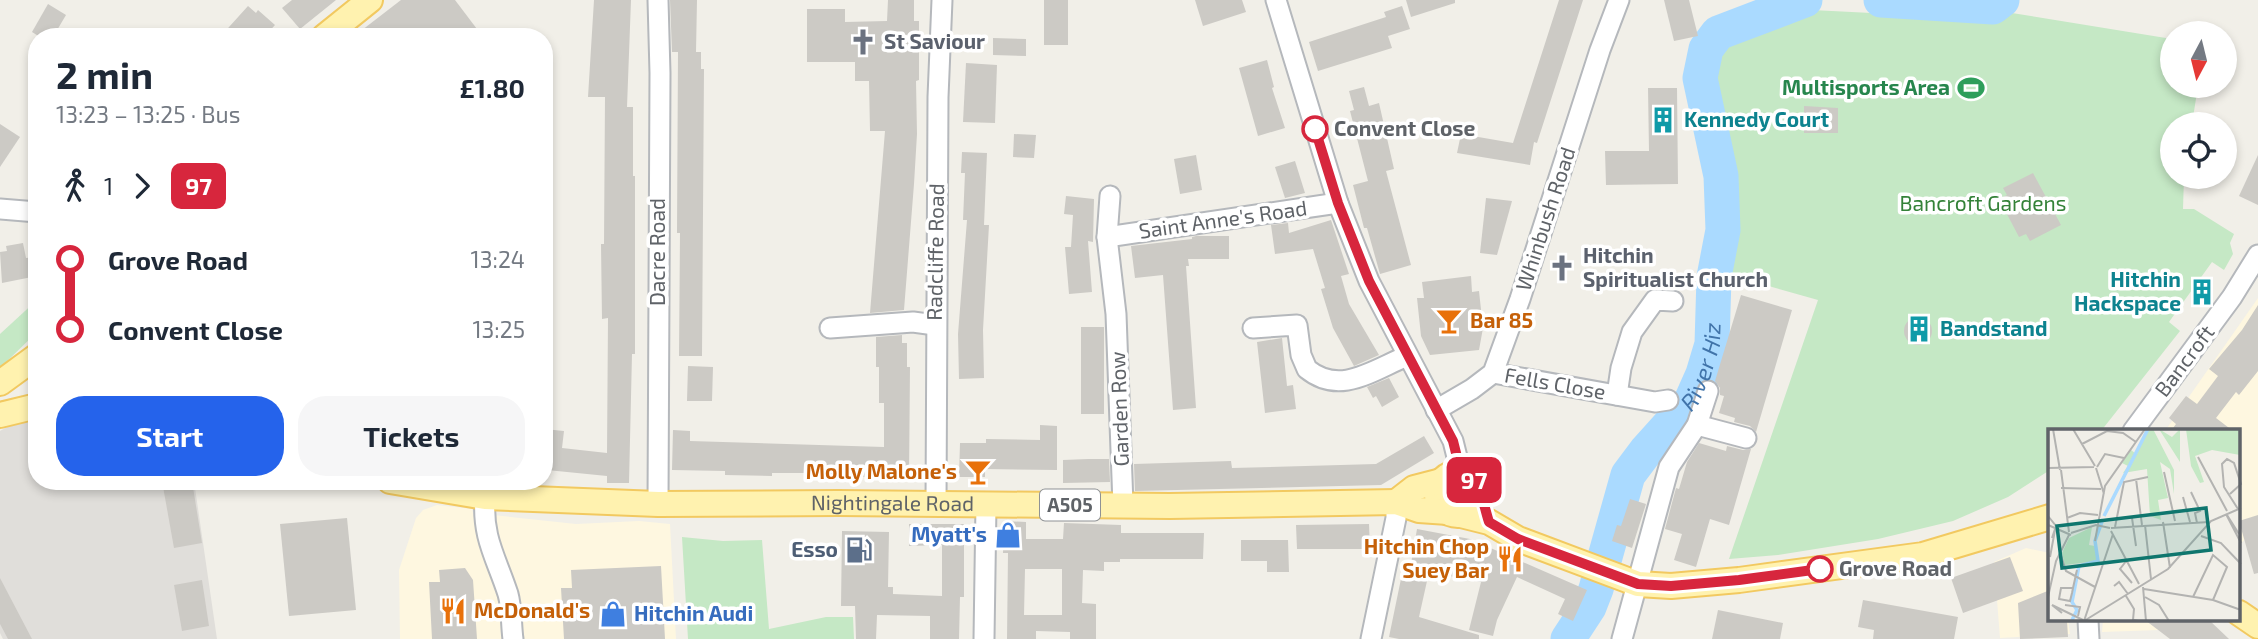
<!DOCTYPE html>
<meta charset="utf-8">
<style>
:root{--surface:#fff;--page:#f6f6f7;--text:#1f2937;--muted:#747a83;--accent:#2563eb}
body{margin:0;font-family:"Exo 2",sans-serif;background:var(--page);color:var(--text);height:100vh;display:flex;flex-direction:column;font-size:26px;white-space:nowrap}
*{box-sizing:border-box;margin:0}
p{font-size:23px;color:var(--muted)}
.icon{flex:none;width:38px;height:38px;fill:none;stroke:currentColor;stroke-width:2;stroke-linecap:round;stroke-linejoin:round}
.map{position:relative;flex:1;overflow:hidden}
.sheet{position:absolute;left:28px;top:28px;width:525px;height:462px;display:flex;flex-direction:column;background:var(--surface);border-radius:28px;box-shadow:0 4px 10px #0003}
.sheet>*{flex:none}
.badge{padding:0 14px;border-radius:10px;font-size:24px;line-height:46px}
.needle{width:46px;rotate:187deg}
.controls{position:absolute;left:2160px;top:21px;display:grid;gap:14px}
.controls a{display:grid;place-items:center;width:77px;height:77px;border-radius:50%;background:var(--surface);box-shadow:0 4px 10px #0003;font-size:35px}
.map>.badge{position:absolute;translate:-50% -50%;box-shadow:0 0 0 4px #fff}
.legs{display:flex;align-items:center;gap:10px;height:77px;padding:0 28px;font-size:23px}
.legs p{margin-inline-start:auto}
.head{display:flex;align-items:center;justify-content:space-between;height:119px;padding:0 28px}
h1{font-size:38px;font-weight:700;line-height:52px}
.primary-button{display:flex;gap:14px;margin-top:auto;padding:14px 28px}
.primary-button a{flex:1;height:80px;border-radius:28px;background:var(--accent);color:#fff;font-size:28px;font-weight:700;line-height:80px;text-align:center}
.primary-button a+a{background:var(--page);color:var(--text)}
ul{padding:0 28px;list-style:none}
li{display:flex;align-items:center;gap:24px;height:70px;font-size:26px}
li i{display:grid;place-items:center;width:10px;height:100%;margin:0 9px;background:currentColor}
li i::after{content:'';width:18px;height:18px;margin:-9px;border:5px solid;border-radius:50%;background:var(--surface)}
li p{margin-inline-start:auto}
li:first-child i{background:linear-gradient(#0000 50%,currentColor 0)}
li:last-child i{background:linear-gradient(currentColor 50%,#0000 0)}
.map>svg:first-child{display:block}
.commercial{fill:#fef7e0}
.industrial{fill:#e0deda}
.green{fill:#c5e8c5}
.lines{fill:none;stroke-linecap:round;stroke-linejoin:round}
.river{stroke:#aadaff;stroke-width:35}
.building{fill:#cccac5;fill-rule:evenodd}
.minor-casing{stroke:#b5b8bc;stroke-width:23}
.major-casing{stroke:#f2c960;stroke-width:28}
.minor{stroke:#fff;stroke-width:19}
.major{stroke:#fff2af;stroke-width:24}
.line-1-casing{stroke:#fff;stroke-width:16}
.line-1{stroke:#d7263d;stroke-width:10}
.stop-1-dot{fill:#fff;stroke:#d7263d;stroke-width:3.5}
.labels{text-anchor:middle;stroke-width:7;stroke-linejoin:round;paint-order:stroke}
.shield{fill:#fff;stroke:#8f9295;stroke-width:2}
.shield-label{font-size:19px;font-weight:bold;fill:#5f6368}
.worship-label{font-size:21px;font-weight:bold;fill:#5b616d;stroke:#fff;text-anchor:start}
.leisure-label{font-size:21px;font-weight:bold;fill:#27864d;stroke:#fff;text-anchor:end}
.culture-label{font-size:21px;font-weight:bold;fill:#0d838f;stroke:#fff;text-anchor:start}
.stop-label{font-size:21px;font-weight:bold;fill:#5f6368;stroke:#fff;text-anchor:start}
.park-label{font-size:21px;fill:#348238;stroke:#fff}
.street-label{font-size:21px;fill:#5f6368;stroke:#fff}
.food-label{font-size:21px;font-weight:bold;fill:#c56008;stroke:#fff;text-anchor:start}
.shop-label{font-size:21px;font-weight:bold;fill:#366cbe;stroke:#fff;text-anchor:end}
.service-label{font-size:21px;font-weight:bold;fill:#4e5e75;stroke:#fff;text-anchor:end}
.water-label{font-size:23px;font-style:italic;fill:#4174aa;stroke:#fff}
.inset-river{fill:none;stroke:#aadaff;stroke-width:3.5}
.inset-road{fill:none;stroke:#b3b3b1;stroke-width:2}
.view{fill:#0f766e;fill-opacity:0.15;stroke:#0f766e;stroke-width:3.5}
.inset-edge{fill:none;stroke:#5f6368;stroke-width:3.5}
</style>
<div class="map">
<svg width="2258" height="639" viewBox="0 0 2258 639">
<rect width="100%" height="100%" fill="#f1efe8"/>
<!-- commercial -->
<g class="commercial">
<polygon points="2258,298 2258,528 2239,545 2239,431 2165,431"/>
<polygon points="437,505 472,509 476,525 504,601 505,639 400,639 399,570 416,518 423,510"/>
<polygon points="493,515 576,524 639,521 670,524 676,639 519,639 493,534"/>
<polygon points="2026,548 2050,553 2050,620 2068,620 2070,634 2000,638 1994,562"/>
<polygon points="2103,620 2167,620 2159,630 2102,632"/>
</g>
<!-- industrial -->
<polygon class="industrial" points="18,421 37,424 37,481 194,481 217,639 3,639 0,633 0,431"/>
<!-- green -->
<g class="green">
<polygon points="1812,10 1911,15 2012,13 2172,39 2172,86 2198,86 2192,124 2172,124 2172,177 2184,177 2183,209 2194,209 2234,234 2230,243 2233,254 2224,270 2212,262 2169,322 2180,331 2101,431 2050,431 2050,470 2008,497 1953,521 1878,539 1778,555 1729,559 1818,300 1723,273 1734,226 1730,174 1704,82 1720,42 1761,33 1788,19"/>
<polygon points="37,300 37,332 0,368 0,334"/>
<polygon points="682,537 723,541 762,540 769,629 826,617 853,617 854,639 688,639"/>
</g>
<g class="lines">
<!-- river -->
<g class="river">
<polyline points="1881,0 1993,7 2002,0"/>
<path id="s1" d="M1568,639L1589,607L1596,589L1628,475L1646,451L1691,401L1703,374L1712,344L1714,277L1723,230L1721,176L1700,78L1706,49L1718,33L1805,0"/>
</g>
</g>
<!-- building -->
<g class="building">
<polygon points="292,0 336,0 300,29 282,8"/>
<polygon points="401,0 455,0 483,37 353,37"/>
<polygon points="594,0 631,0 627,107 633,107 633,176 635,176 635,354 632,354 629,483 607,483 607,476 547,470 549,458 544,458 544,429 564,431 562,448 607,453 608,318 602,319 601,244 604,244 605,97 588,97"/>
<polygon points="670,0 697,0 696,52 701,52 701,69 704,69 702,356 679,356 680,233 677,233 678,52 672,52"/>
<polygon points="888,0 914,0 914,21 919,21 919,80 916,81 917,134 914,184 904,310 870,313 885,131 870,131 869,81 855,81 855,62 807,62 807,9 845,9 845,22 887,21"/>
<rect x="1044" y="0" width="24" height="45"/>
<polygon points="1195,0 1242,0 1246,12 1203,26"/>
<polygon points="1406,0 1455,0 1455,3 1411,17"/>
<polygon points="1559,0 1583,0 1537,143 1534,142 1530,165 1457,153 1461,134 1513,143"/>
<polygon points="1664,0 1689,0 1698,36 1674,41"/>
<polygon points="48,4 66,15 53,37 40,37 32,32"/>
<polygon points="248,6 256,13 258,10 275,25 264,37 220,37"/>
<polygon points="1402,6 1410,29 1388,36 1392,48 1318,71 1309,42 1386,17 1384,12"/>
<polygon points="993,38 1026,39 1026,56 993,55"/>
<polygon points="1267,60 1274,87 1272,88 1285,128 1258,136 1239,68"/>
<polygon points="966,63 997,65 995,123 963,122"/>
<polygon points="1364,87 1369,106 1379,103 1394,169 1386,171 1411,265 1380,274 1367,228 1364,228 1353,185 1368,181 1350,111 1354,110 1349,91"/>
<polygon points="1648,88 1677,88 1678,184 1606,185 1605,151 1649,151"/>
<polygon points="1804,106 1838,108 1838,133 1804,133"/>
<polygon points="0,124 20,137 0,167"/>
<polygon points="1014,134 1036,135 1034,158 1013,157"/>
<polygon points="962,152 987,153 984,225 989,225 983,330 984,378 959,379 958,334 967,220 963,220 965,173 961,173"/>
<polygon points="1196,155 1202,190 1180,194 1174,159"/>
<polygon points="2258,155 2258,205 2239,196"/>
<polygon points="1295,161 1305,193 1285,198 1275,167"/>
<polygon points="2033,173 2061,225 2030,241 2026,234 2019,237 1999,199 2007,195 2003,188"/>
<polygon points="1066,196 1094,199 1093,242 1088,241 1092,292 1069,294 1065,247 1071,247 1073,215 1064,214"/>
<polygon points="1486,198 1512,201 1497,255 1480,253"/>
<polygon points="1331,220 1349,274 1341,276 1349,304 1379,355 1354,366 1333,328 1321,289 1325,288 1313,249 1275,254 1271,225 1288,223 1289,233"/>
<polygon points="1196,236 1229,236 1229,259 1188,259 1189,266 1186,266 1196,408 1173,410 1163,275 1135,278 1131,246 1192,239 1192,237"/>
<polygon points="23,243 26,258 35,257 37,276 2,283 0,252 7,251 6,246"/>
<polygon points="1471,276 1472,292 1479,291 1483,328 1479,350 1430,355 1421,336 1417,298 1424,298 1422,282"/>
<polygon points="1741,295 1792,310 1756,432 1750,426 1734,422 1735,418 1719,413 1724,396 1720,395 1720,388 1715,381"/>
<polygon points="2258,305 2258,371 2239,395 2236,392 2216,418 2233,431 2171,431 2176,424 2169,418 2186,396 2197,404 2218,376 2209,369 2242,330"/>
<circle cx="1918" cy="331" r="14"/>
<rect x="1081" y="327" width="23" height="87"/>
<polygon points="902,335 902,343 907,343 907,367 910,367 909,477 820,477 808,476 808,473 772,473 772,476 725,475 725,471 672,470 673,430 690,431 690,441 884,447 884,403 879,403 879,367 876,367 876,337"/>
<polygon points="1282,338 1287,386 1293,385 1296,409 1265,413 1257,342"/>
<polygon points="688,366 713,367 712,401 687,401"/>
<polygon points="1389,378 1399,397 1382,407 1376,396 1373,398 1367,387"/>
<polygon points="1040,425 1057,426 1057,470 985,469 985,477 959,477 960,443 986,443 986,439 1040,440"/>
<polygon points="1424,436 1434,453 1381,485 1135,491 1134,464 1231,461 1232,468 1376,464"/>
<polygon points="1699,443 1726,451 1727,446 1743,450 1751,449 1729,525 1710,519 1696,567 1674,560 1682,534 1665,529 1676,488 1679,489 1687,462"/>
<polygon points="1088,459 1109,459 1110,482 1063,483 1063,460"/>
<polygon points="162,481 192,481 202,543 174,548"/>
<polygon points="1630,499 1646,504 1632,548 1612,541 1617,525 1621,526"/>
<polygon points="2258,515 2258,573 2254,574 2239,521"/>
<polygon points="347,518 356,610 289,616 280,524"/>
<path d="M1004,521L1026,522V539H1063L1064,523L1121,525V533H1204L1203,559H1120V562H1104V571L1083,570L1082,603L1096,604V639H1070V632L1036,631V639H1007L1008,553H1003ZM1025,569H1062V615H1024Z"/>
<polygon points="909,524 964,524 964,597 960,597 959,639 930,639 930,616 877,615 876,639 856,639 855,606 841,606 842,531 889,532 888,587 893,587 893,594 942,596 942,545 909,546"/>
<polygon points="1369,524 1370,549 1297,549 1296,525"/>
<polygon points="1417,529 1470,539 1587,590 1573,621 1558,614 1565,599 1517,577 1497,620 1493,636 1469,630 1481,582 1429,572 1419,617 1479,635 1479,639 1399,639 1389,637 1402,574 1409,575"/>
<polygon points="1241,540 1288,540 1289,572 1267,572 1267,561 1241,561"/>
<polygon points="2010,557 2023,591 1963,613 1951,578"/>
<polygon points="661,566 665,639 564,639 561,588 572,588 571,570"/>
<polygon points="465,568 473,580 477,639 432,639 429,582 440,582 439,570"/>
<polygon points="0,578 32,639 8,639 0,624"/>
<polygon points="202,580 209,626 182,631 174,585"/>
<polygon points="2050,590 2050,620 2067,620 2068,637 2020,639 2018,603"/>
<polygon points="1863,600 1958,617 1954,639 1873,639 1874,630 1858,627"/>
<polygon points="1718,610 1783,623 1780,639 1712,639"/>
<polygon points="2145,620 2209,620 2229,639 2170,639"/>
</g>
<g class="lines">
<!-- minor casing -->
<g class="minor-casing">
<g id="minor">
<polyline points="658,0 660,73 658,504"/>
<polyline points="1276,0 1338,203 1369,281 1453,441 1461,473"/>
<polyline points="1110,196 1107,237 1116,314 1123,505"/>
<polyline points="0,209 37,212"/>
<polyline points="1107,237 1338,203"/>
<polyline points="830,328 913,322 935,325"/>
<path d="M1253,328L1297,325L1301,355L1307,369C1340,396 1373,370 1407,356"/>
<polyline points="1493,373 1655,402 1668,400"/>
<polyline points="1617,395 1621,368 1632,332 1655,300 1673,301"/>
<polyline points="1436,410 1472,389 1493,373 1520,299 1600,50 1619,0"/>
<polyline points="1697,425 1746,438"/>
<polyline points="2133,431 2232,297 2258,255"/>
<path d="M485,497C482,538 496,557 508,594C512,608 511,625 513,639"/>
<polyline points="936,504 938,97 942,0"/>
<polyline points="2088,620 2089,639"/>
<polyline points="984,639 986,504"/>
<polyline points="1371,639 1396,518 1396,502"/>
<polyline points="1622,639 1669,467 1697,425 1708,391"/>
</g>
</g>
<!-- major casing -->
<g class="major-casing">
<g id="major">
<polyline points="324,37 370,0"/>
<polyline points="0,383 37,356"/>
<polyline points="0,415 37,406"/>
<circle cx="1458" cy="494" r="21"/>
<path id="s2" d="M390,481L485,497L658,504L838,503L1170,506L1396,502L1419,510L1448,512"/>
<polyline points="1396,502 1414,488 1441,481"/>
<polyline points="1461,515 1489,522 1518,539 1638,584 1671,586 1739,580 1923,555 2050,517"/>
<polyline points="2239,613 2258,626"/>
</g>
</g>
<!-- minor -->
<use href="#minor" class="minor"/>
<!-- major -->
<use href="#major" class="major"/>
</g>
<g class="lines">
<!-- line-1 casing -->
<g class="line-1-casing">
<path id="line-1" d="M1315,129L1338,203L1369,281L1453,441L1461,473C1481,479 1483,504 1489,522L1518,539L1638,584L1671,586L1739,580L1820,569"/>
</g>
<!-- line-1 -->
<use href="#line-1" class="line-1"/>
</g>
<!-- icons -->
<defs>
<g id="church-bare" transform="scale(2.1)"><path d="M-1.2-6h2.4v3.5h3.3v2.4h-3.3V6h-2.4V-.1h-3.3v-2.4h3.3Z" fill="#6b7280" stroke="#fff" stroke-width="2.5" paint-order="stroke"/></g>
<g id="stadium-bare" transform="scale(2.1)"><path d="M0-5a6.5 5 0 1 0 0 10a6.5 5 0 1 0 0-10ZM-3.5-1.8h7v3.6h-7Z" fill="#2e9e5b" stroke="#fff" stroke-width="2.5" paint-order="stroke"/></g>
<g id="building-bare" transform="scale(2.1)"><path d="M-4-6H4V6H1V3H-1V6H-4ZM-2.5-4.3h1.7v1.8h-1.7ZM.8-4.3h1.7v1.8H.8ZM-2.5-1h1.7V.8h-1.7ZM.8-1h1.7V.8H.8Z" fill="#0f9aa8" stroke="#fff" stroke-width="2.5" paint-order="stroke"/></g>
<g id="bar-bare" transform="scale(2.1)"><path d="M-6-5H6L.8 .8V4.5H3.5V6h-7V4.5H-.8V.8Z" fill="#e8710a" stroke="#fff" stroke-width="2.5" paint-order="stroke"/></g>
<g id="shop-bare" transform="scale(2.1)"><path d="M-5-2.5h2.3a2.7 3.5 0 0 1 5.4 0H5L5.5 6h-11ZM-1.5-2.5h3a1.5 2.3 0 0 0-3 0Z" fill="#3f7fe0" stroke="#fff" stroke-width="2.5" paint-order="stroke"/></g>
<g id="fuel-bare" transform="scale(2.1)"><path d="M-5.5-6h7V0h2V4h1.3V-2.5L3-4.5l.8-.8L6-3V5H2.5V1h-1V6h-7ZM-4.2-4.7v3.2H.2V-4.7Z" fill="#5c6f8a" stroke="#fff" stroke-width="2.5" paint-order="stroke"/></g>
<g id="restaurant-bare" transform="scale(2.1)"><path d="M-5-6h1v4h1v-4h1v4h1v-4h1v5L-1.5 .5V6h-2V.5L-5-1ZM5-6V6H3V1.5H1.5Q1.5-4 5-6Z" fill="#e8710a" stroke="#fff" stroke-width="2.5" paint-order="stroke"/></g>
</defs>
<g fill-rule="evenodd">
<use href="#church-bare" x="863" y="42"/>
<use href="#stadium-bare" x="1971" y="88"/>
<use href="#building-bare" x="1663" y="120"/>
<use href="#church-bare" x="1562" y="268"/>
<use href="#building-bare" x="2202" y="292"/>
<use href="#bar-bare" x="1449" y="321"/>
<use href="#building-bare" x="1919" y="329"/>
<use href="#bar-bare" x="978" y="472"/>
<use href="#shop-bare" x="1008" y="535"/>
<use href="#fuel-bare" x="859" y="550"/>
<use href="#restaurant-bare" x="1510" y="559"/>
<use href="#restaurant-bare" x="453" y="611"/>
<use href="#shop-bare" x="613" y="614"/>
</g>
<!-- markers -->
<g class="stop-1-dot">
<circle cx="1315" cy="129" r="12"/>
<circle cx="1820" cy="569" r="12"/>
</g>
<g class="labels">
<!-- shield labels -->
<rect class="shield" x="1040" y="489.5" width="60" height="31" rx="5"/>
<g class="shield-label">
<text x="1070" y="512">A505</text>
</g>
<!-- worship labels -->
<g class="worship-label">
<text x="884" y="49">St Saviour</text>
<text x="1583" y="263">Hitchin<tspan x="1583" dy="24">Spiritualist Church</tspan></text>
</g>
<!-- leisure labels -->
<g class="leisure-label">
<text x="1950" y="95">Multisports Area</text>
</g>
<!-- culture labels -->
<g class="culture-label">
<text x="1684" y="127">Kennedy Court</text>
<text x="2181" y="287" text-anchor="end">Hitchin<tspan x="2181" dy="24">Hackspace</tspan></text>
<text x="1940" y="336">Bandstand</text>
</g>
<!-- stop labels -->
<g class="stop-label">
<text x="1334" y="136">Convent Close</text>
<text x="1839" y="576">Grove Road</text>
</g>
<!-- park labels -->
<g class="park-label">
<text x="1983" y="211">Bancroft Gardens</text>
</g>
<!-- street labels -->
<g class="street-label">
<text transform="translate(1546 219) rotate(-72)" y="7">Whinbush Road</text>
<text transform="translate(1223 220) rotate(-8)" y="7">Saint Anne's Road</text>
<text transform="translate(658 252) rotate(-90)" y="7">Dacre Road</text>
<text transform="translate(936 252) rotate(-89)" y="7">Radcliffe Road</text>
<text transform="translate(2185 361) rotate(-53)" y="7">Bancroft</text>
<text transform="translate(1555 384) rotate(10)" y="7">Fells Close</text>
<text transform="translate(1120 409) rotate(-92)" y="7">Garden Row</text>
<text dy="7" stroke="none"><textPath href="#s2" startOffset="504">Nightingale Road</textPath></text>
</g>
<!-- food labels -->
<g class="food-label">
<text x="1470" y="328">Bar 85</text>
<text x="957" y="479" text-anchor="end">Molly Malone's</text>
<text x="1489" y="554" text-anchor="end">Hitchin Chop<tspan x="1489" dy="24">Suey Bar</tspan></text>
<text x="474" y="618">McDonald's</text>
</g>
<!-- shop labels -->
<g class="shop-label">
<text x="987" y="542">Myatt's</text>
<text x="634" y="621" text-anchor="start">Hitchin Audi</text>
</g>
<!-- service labels -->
<g class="service-label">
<text x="838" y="557">Esso</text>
</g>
<!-- water labels -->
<g class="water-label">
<text dy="8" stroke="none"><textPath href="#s1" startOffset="310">River Hiz</textPath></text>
</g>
</g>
<!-- overview -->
<g transform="translate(2048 429)">
<rect width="192" height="192" fill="#f1efe8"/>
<path d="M98,0H105L126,41V65L122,40L112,33L120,69L110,71L113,91L102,87L99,40L75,44L80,37L74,34L83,21L88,25ZM111,0L124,8L132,0V33ZM138,0H192V26L164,21L147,27L156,53L152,54L143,37ZM44,98L41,116L47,117L49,132L17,136L14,124L21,109Z" fill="#c5e8c5"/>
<path class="inset-river" d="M56,87L100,0M24,191L29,181L24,173L31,137L50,132L47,112L55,90"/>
<path class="inset-road" d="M5,0L12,41M25,0L47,37M34,15L59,2L75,4L88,13M150,28L179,82M49,38L57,25L76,29M0,39L46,38M48,39L56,65M13,41L21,103M116,43L127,92M88,50L94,96M13,59L53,60M143,63L152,82L147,84L149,94M182,65L193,55L186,34L179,30L174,35L176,58L190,80M135,68L142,93M178,85L193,114M179,86L191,105M0,87L8,97L4,109M19,89L32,84L50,86M84,89L88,117M115,93L122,139M0,96L23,106M97,96L103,150M67,98L76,53L100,48M63,99L161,93M63,102L91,155M23,104L48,96L62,99M153,107L173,114L193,135M47,112L57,57L97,0M12,123L18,142L47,158M2,128L7,101M79,131L72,140L84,154M66,157L71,153L80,165M95,158L98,192M25,159H13L11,170L22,172L24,164L25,159L27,150L28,145L29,141M96,160L165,171L193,181M78,167L86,180L85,191L90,192M0,168L8,132L21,106M97,168L111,176L121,192M145,168L165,126L179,138L165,171M17,176L32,178L30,187M14,184L4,176L35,191M36,192L65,105M36,192L120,140L163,92L193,79"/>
<path class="view" d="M158,79L163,121L14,139L9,97Z"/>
<rect width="192" height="192" class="inset-edge"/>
</g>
</svg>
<div class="controls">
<a><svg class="needle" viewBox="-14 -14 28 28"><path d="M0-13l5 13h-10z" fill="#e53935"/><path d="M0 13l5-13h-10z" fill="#747a83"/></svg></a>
<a><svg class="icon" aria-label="locate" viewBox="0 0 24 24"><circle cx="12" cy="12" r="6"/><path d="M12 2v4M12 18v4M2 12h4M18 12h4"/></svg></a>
</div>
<b class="badge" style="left:1474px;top:480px;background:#d7263d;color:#fff">97</b>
<section class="sheet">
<div class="head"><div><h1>2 min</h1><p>13:23 – 13:25 · Bus</p></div><b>£1.80</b></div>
<div class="legs"><svg class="icon" aria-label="walk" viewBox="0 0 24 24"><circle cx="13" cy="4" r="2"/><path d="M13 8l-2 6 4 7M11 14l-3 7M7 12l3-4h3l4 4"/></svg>1<svg class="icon" aria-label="forward" viewBox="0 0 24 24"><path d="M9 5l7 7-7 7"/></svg><b class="badge" style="background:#d7263d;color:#fff">97</b></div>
<ul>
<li><i style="color:#d7263d"></i><b>Grove Road</b><p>13:24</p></li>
<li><i style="color:#d7263d"></i><b>Convent Close</b><p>13:25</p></li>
</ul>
<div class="primary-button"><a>Start</a><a>Tickets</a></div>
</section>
</div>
